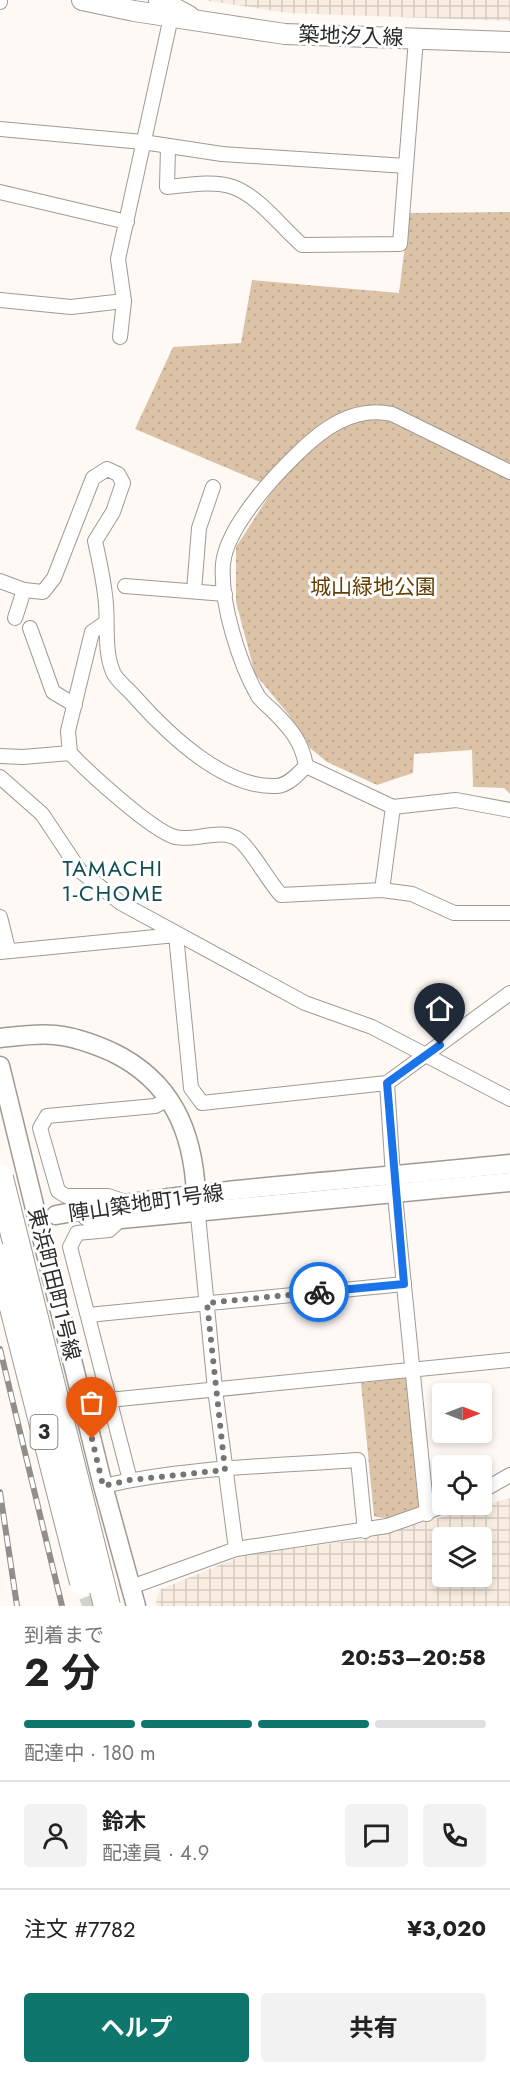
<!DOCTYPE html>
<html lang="ja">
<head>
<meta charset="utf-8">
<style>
  :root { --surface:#fff; --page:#f2f2f2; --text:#222; --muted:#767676; --line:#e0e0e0; --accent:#0f766e }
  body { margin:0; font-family:Jost,"Noto Sans JP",sans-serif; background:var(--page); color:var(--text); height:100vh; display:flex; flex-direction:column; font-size:22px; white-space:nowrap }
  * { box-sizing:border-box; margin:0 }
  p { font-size:20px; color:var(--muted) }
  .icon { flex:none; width:33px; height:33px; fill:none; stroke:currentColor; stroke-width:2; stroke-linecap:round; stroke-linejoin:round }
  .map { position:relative; height:1606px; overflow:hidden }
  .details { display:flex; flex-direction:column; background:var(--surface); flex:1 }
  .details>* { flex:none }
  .needle { width:39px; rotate:90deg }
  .buttons { position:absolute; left:432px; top:1383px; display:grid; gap:12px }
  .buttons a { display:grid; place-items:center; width:60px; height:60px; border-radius:6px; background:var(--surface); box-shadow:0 3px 9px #0003; font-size:30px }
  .pin { position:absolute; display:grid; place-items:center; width:51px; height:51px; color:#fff; margin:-62px -26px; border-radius:50% 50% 50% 0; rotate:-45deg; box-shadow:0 0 6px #0007 }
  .pin .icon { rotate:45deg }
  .courier { position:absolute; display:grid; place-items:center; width:60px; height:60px; margin:-30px; border:4px solid #1a73e8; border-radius:50%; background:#fff; color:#222; box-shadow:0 2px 8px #0007 }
  .headline em { font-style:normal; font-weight:700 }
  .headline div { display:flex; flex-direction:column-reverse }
  .headline { display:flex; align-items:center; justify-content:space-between; height:102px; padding:0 24px }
  h1 { font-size:39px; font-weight:700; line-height:45px }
  .bar { display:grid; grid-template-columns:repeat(4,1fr); gap:9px 6px; align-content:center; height:72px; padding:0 24px }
  .bar i { height:8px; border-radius:4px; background:var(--line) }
  .bar .selected { background:var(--accent) }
  .bar p { grid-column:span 4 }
  .line { display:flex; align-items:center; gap:15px; padding:0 24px; border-top:2px solid var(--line) }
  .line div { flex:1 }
  .round { display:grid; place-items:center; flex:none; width:63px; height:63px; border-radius:6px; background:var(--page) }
  .primary-button { display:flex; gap:12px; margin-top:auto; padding:12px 24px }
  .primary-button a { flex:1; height:69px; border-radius:6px; background:var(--accent); color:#fff; font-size:24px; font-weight:700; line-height:69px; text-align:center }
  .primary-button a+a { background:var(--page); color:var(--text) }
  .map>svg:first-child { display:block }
  .industrial { fill:url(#industrial-grid); fill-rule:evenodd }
  .park { fill:url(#park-dots) }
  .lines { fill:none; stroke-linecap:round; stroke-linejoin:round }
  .minor-tunnel { stroke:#d4d0cc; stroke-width:14; stroke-dasharray:14 7; stroke-linecap:butt }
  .minor-casing { stroke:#9f9a94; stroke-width:16 }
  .tertiary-casing { stroke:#9f9a94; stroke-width:21 }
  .secondary-casing { stroke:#9f9a94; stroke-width:22 }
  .minor { stroke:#fff; stroke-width:14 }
  .tertiary { stroke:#fff; stroke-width:18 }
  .secondary { stroke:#fff; stroke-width:20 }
  .rail-casing { stroke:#918e8b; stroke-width:6 }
  .rail { stroke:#fff; stroke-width:4; stroke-dasharray:11; stroke-linecap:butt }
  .motorway-bridge-casing { stroke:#9f9a94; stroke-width:28; stroke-linecap:butt }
  .motorway-bridge { stroke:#fff; stroke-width:26 }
  .done { stroke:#777471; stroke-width:6; stroke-dasharray:0 10.8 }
  .route { stroke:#1a73e8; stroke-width:8 }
  .labels { text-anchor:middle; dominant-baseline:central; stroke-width:6; stroke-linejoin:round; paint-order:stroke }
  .shield { fill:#fff; stroke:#6d6b6a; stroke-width:1.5 }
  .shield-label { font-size:20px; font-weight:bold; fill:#2e2c2a }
  .street-label { font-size:21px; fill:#2e2c2a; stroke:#fff }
  .park-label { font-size:21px; fill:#643d00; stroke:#fff }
  .neighbourhood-label { font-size:22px; letter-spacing:1.5px; fill:#124f55; stroke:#fff }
</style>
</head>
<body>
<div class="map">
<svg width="510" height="1606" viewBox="0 0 510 1606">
  <defs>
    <pattern id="industrial-grid" width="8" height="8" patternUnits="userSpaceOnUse" patternTransform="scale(1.5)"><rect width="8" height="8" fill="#f9ede1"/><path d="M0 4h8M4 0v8" fill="none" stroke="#d6cbc1"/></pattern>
    <pattern id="park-dots" width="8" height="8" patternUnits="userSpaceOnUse" patternTransform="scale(1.5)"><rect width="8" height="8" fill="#dcc3a7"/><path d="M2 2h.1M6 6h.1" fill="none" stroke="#bda890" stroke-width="1.8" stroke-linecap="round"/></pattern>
  </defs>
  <rect width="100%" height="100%" fill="#fef9f4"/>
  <g class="industrial">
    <path d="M 203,0 L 510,0 L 510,21 L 288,13 Z"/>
    <path d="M 510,1498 L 510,1606 L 157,1606 L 156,1599 L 161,1589 L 244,1555 L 363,1539 ZM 442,1538 L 482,1538 L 482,1576 L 442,1576 Z"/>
  </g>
  <g class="park">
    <path d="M 510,212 L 510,794 L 504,788 L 473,787 L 472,750 L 414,754 L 413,773 L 377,785 L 327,762 L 310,748 L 289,715 L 255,674 L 236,602 L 236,547 L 274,488 L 135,429 L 173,347 L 241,343 L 252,280 L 399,293 L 409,213 Z"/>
    <path d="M 411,1377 L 422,1507 C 410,1516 388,1521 374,1516 L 361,1383 Z"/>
  </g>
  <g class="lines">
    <path class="minor-tunnel" d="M 82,1606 L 131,1587"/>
    <defs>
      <g id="minor">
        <path d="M 0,2 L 0,0"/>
        <path d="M 0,129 L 143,142 L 222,154 L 406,166 L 416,39"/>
        <path d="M 168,147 L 167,187 C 187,185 214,180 233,187 C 260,197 281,227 302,245 L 400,244 L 406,166"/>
        <path d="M 0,192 L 127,222"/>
        <path d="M 0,300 L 71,307 L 124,301"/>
        <path d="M 120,337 L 124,301 L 118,259 L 171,17"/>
        <path d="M 0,581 L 24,590 L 43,592 L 54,578 L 93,478 L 107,469 L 118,474 L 123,483 L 113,512 L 95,541 C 99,559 103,577 105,595 C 109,619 103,648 113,672 C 116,680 128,689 134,696 C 166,732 224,789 277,786 C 289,785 299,773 306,766"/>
        <path d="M 125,586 L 225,594"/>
        <path d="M 194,591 L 199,528 L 213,487"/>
        <path d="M 15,618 L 24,590"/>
        <path d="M 30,628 L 53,692 L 75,705"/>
        <path d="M 70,753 L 68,731 L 92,632 L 105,623"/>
        <path d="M 0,756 L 23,757 L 70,753 C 88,772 151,830 175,837 C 194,842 222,827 239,840 C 252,850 268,881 281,895 L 382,890 L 412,894 L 454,913 L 510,913"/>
        <path d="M 306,766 C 302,742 291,729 274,712 C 269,707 262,702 258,696 C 239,663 220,602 223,564 C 226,529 271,479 296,455 C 321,430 353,405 392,414 L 510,472"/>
        <path d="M 306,766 L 393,807 L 456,800 L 510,810"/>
        <path d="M 0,777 L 42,814 L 80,871 L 121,903 L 305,1003 L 372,1027 L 510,1099"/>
        <path d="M 382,890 L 393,807"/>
        <path d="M 0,917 L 8,949"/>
        <path d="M 0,952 L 176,935 L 191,1088 L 202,1103 L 387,1083 L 510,993"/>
        <path d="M 387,1083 L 393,1176 L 427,1514"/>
        <path d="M 126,1202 L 108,1196 L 66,1196 L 58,1191 L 40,1128 L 47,1116 L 155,1106 L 169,1099"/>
        <path d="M 197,1205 L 215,1389 L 236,1549"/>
        <path d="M 121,1219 L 109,1230 L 77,1233 L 70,1247 L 130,1480"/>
        <path d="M 88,1315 L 404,1284"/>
        <path d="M 109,1400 L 510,1360"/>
        <path d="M 103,1486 C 186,1467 273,1466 358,1460 L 365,1531"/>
        <path d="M 482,1491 L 510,1475"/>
        <path d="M 131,1587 L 236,1549 L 387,1526 L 449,1504"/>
      </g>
      <g id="tertiary">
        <path d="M 0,1038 C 18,1036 37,1033 55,1035 C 76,1037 94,1044 112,1052 C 172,1081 193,1131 196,1194"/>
        <path d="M 0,1066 L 103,1486 L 136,1606"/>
        <path d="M 56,1215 C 206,1188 359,1180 510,1164"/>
        <path d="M 88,1217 L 121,1219 L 510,1182"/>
      </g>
      <g id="secondary">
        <path d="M 82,0 L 134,11 L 285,34 L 510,42"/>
        <path d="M 159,0 L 189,16"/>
      </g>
    </defs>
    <use href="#minor" class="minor-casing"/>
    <use href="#tertiary" class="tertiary-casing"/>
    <use href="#secondary" class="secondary-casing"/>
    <use href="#minor" class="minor"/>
    <use href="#tertiary" class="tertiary"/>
    <use href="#secondary" class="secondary"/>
    <defs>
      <g id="rail">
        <path d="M 0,1349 L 62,1606"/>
        <path d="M 0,1492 L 17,1606"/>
      </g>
    </defs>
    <use href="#rail" class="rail-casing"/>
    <use href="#rail" class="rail"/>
    <defs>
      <g id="motorway-bridge">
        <path d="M 0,1178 L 107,1606"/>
        <path d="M 0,1257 L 83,1582"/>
      </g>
    </defs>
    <use href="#motorway-bridge" class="motorway-bridge-casing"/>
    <use href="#motorway-bridge" class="motorway-bridge"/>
  </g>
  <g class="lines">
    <path class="done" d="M 92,1439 L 103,1486 L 130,1480 L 225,1470 L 207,1303 L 319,1292"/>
    <path class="route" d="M 319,1292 L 404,1284 L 387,1083 L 440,1045"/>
  </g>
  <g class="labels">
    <rect class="shield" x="30.5" y="1415" width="27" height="34" rx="4.5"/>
    <g class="shield-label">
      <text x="44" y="1432">3</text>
    </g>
    <g class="street-label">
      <text transform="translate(351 36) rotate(2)">築地汐入線</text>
      <text transform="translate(146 1203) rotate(-8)">陣山築地町1号線</text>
      <text transform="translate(54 1284) rotate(76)">東浜町田町1号線</text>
    </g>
    <g class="park-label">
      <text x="373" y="587">城山緑地公園</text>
    </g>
    <g class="neighbourhood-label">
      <text x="113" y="868">TAMACHI<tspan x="113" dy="25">1-CHOME</tspan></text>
    </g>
  </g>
</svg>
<div class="buttons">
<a><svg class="needle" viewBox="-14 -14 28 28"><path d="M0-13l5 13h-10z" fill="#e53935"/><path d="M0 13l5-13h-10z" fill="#767676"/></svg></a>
<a><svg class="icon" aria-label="locate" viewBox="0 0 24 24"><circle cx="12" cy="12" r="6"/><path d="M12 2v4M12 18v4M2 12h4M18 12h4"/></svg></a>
<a><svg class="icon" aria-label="layers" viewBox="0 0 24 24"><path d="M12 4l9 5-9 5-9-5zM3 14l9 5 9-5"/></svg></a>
</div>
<div class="pin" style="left:92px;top:1439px;background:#ea580c"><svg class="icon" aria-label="bag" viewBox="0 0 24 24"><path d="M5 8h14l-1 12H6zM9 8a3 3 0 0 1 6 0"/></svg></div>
<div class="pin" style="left:440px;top:1045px;background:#1f2937"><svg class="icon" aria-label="home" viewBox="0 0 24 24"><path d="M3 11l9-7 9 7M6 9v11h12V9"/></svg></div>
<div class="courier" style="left:319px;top:1292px"><svg class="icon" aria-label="bike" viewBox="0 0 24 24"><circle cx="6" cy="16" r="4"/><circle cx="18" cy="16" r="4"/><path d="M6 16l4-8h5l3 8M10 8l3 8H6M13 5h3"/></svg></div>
</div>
<section class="details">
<div class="headline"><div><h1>2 分</h1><p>到着まで</p></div><em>20:53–20:58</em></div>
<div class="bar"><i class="selected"></i><i class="selected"></i><i class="selected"></i><i></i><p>配達中 · 180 m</p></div>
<div class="line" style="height:108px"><a class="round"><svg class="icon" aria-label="person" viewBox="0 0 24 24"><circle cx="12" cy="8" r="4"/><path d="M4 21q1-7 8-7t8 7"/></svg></a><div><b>鈴木</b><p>配達員 · 4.9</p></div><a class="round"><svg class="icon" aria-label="chat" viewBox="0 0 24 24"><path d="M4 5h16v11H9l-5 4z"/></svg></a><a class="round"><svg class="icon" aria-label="phone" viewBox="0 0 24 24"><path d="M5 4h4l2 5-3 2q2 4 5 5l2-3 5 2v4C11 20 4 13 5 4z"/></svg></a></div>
<div class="line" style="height:78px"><div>注文 #7782</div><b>¥3,020</b></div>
<div class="primary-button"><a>ヘルプ</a><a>共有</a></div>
</section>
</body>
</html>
